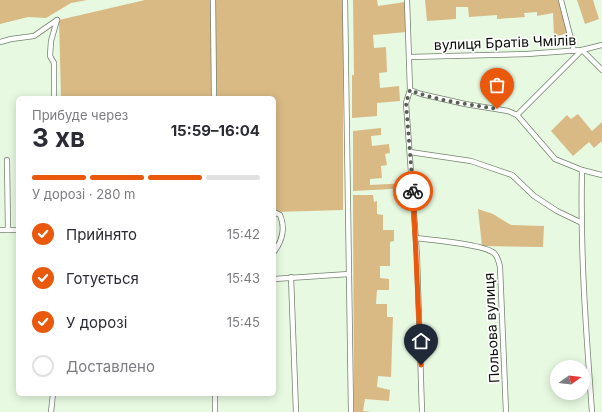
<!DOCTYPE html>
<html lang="uk">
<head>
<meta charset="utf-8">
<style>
  :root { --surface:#fff; --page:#f2f2f3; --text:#2b2b33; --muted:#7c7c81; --line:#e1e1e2; --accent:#ea580c }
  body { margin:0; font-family:Inter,sans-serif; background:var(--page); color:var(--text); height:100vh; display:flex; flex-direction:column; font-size:15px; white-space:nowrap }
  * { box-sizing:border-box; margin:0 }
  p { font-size:13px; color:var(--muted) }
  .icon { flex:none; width:22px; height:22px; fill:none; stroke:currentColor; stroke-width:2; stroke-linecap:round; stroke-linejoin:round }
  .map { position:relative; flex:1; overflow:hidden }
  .details { position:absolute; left:16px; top:96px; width:260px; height:300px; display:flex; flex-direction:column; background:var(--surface); border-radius:6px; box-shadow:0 2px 10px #0003 }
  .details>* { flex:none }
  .needle { width:26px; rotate:75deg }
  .tools { position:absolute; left:550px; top:360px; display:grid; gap:8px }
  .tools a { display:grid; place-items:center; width:40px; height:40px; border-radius:50%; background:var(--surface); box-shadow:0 2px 10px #0003; font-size:20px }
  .pin { position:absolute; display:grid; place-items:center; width:34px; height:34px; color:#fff; margin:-41px -17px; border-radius:50% 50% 50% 0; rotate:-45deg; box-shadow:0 0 4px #0007 }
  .pin .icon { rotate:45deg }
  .courier { position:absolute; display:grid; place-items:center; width:40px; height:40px; margin:-20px; border:3px solid #ea580c; border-radius:50%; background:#fff; color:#222; box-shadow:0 1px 5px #0007 }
  .overview em { font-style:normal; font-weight:700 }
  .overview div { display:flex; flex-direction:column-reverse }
  .overview { display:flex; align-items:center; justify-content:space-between; height:68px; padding:0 16px }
  h1 { font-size:26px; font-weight:700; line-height:30px }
  .bar { display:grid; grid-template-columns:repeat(4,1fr); gap:6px 4px; align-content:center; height:48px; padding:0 16px }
  .bar i { height:5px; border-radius:3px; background:var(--line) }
  .bar .selected { background:var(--accent) }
  .bar p { grid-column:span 4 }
  ol { padding:0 16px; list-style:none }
  li { display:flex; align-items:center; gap:12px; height:44px }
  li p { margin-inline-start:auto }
  li .icon { padding:4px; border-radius:50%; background:var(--accent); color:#fff; stroke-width:4 }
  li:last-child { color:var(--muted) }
  li i { width:22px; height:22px; border:2px solid var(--line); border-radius:50% }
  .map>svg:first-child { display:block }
  .green { fill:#d9ba85 }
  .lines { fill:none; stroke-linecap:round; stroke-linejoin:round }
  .minor-casing { stroke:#73836e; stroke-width:6 }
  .minor { stroke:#fff; stroke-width:4.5 }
  .done { stroke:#576053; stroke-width:4; stroke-dasharray:0 7.2 }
  .route { stroke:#ea580c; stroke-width:5 }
  .labels { text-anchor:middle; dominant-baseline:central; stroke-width:3.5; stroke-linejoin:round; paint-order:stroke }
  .street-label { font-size:14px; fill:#090e07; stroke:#fff }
</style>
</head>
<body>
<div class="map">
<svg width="602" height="412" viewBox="0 0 602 412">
  <rect width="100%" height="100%" fill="#e7f9e1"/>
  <g class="green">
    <path d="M 0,0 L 87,0 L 71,3 L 46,18 L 28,17 L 0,24 Z"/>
    <path d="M 145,0 L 343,0 L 343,210 L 274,212 L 274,98 L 61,98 L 59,20 Z"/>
    <path d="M 353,0 L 377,0 L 378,6 L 405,2 L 407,32 L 373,35 L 374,48 L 386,47 L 387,72 L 379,73 L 380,88 L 399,86 L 400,101 L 377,103 L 377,116 L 352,118 L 352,75 L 354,75 Z"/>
    <path d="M 425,0 L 563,0 L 572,32 L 554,37 L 553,13 L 537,16 L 537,12 L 524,13 L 525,17 L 497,19 L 497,15 L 469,17 L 468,7 L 456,7 L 456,19 L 427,21 Z"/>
    <path d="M 577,0 L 593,0 L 599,19 L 585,24 Z"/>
    <path d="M 578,114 L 592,131 L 602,122 L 602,141 L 594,148 L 589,142 L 573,156 L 551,131 L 567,115 L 571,119 Z"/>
    <path d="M 381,128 L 381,135 L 371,136 L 372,146 L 389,144 L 390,153 L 385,154 L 387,165 L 381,166 L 382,178 L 370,179 L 370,185 L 409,183 L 410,188 L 353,191 L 353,131 Z"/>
    <path d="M 353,195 L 373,195 L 374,202 L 377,201 L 377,214 L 383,215 L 383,230 L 394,230 L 394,241 L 390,242 L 390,266 L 380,266 L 380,278 L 389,279 L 389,290 L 377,290 L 376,304 L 387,304 L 387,317 L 393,317 L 391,377 L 378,376 L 377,387 L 390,390 L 389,401 L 365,399 L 363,411 L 371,412 L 354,412 Z"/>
    <path d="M 478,209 L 493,214 L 511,225 L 544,226 L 543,247 L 482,246 Z"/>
  </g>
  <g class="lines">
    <defs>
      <g id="minor">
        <path d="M 213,0 L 214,98"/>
        <path d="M 345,0 L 351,412"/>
        <path d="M 407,0 L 410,90 L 406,103 L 417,256 L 422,412"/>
        <path d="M 561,0 L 574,51"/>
        <path d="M 0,42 L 11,39 L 34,36 L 57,20"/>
        <path d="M 409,57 L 527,54 L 582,50 L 602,45"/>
        <path d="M 410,90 L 421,94 L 465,104 L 508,111 L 517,115 L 555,159 L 582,170 L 602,175"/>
        <path d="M 54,98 L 54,63 L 50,56 L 51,41 L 57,20"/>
        <path d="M 517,115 L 582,50 L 602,70"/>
        <path d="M 410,152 L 471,161 L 512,175 L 534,196 L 557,211 L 580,222"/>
        <path d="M 7,160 L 8,230"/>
        <path d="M 582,170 C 580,251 586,331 592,412"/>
        <path d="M 274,212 L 280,215 C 286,229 282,241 274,252"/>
        <path d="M 0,230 L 18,230"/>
        <path d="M 416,238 C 432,240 484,244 494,253 C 498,257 499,262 500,267 L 506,412"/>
        <path d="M 291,277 L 296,412"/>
        <path d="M 274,279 L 349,274"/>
        <path d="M 215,394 L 215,412"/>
        <path d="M 51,412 L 53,394"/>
      </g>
    </defs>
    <use href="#minor" class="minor-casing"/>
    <use href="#minor" class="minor"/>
  </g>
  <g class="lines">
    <path class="done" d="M 413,191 L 406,103 L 410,90 C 437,101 468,104 497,109"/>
    <path class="route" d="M 413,191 L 421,365"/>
  </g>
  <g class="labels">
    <g class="street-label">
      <text transform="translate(505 42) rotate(-2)">вулиця Братів Чмілів</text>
      <text transform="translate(491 328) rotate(-93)">Польова вулиця</text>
    </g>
  </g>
</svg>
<div class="tools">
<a><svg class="needle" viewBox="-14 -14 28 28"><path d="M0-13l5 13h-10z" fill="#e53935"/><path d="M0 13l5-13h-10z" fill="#7c7c81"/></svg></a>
</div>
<div class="pin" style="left:497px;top:109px;background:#ea580c"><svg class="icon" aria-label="bag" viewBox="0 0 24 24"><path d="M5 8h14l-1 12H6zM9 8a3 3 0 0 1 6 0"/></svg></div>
<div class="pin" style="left:421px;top:365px;background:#1f2937"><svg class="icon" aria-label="home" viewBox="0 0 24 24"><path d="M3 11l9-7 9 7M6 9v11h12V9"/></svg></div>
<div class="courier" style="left:413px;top:191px"><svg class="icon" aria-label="bike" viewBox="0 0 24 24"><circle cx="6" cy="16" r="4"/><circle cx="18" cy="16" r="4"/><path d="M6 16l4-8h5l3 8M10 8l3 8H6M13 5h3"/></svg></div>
<section class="details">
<div class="overview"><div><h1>3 хв</h1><p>Прибуде через</p></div><em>15:59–16:04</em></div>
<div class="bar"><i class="selected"></i><i class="selected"></i><i class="selected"></i><i></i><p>У дорозі · 280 m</p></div>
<ol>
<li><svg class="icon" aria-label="check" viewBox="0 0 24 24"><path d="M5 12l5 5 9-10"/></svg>Прийнято<p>15:42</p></li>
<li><svg class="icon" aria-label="check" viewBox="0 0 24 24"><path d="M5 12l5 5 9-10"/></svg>Готується<p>15:43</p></li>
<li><svg class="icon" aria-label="check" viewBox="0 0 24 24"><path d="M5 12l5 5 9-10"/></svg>У дорозі<p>15:45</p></li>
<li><i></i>Доставлено</li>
</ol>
</section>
</div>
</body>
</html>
